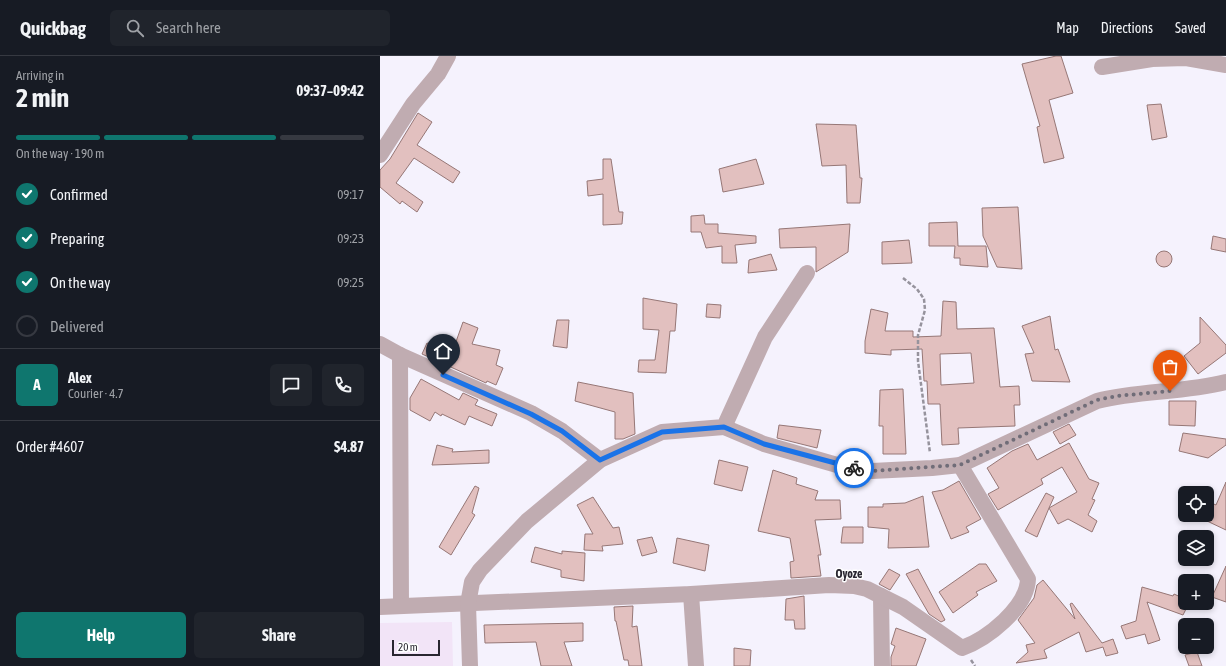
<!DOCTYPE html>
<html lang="en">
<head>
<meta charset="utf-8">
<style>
  :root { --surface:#171b24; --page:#20242c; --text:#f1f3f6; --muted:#9ea1a6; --line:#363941; --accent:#0f766e }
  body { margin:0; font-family:"Asap Condensed",sans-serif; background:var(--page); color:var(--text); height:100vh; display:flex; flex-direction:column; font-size:15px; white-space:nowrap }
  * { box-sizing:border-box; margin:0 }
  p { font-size:13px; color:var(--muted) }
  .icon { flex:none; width:22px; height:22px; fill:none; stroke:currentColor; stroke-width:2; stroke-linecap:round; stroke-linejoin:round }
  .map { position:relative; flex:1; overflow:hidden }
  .details { display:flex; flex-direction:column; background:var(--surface); width:380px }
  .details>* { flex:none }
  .buttons { position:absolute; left:798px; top:430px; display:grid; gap:8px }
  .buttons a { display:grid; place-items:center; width:36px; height:36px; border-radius:6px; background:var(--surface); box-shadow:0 2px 6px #0003; font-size:20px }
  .scale { position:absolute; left:12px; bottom:10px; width:48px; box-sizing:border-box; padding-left:4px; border:2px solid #292630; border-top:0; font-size:11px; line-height:14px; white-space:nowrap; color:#292630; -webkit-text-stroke:3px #fff; paint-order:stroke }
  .pin { position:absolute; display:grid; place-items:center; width:34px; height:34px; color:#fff; margin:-41px -17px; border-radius:50% 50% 50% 0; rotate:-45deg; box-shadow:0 0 4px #0007 }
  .pin .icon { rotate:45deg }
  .courier { position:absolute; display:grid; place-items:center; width:40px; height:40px; margin:-20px; border:3px solid #1a73e8; border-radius:50%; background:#fff; color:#222; box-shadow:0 1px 5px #0007 }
  .summary em { font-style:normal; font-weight:700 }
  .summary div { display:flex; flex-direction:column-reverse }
  .summary { display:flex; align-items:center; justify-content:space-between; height:68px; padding:0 16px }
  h1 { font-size:26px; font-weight:700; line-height:30px }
  .bar { display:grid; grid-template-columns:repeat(4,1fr); gap:6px 4px; align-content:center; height:48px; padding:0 16px }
  .bar i { height:5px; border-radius:3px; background:var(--line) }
  .bar .current { background:var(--accent) }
  .bar p { grid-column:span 4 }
  .line { display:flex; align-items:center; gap:10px; padding:0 16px; border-top:1px solid var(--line) }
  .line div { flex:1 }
  .round { display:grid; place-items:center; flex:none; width:42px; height:42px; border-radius:6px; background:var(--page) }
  ol { padding:0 16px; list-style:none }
  li { display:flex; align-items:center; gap:12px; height:44px }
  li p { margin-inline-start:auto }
  li .icon { padding:4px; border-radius:50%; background:var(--accent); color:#fff; stroke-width:4 }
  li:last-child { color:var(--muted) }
  li i { width:22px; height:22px; border:2px solid var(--line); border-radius:50% }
  .action { display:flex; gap:8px; margin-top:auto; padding:8px 16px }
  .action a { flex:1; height:46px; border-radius:6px; background:var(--accent); color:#fff; font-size:16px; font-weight:700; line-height:46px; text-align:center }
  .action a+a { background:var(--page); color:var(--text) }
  header { display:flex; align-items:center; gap:24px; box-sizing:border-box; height:56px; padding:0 20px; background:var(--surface); border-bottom:1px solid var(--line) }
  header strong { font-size:19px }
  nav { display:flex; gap:22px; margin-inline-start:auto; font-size:14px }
  .search { width:280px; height:36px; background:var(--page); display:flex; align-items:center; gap:10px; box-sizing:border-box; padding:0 14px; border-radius:6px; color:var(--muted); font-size:15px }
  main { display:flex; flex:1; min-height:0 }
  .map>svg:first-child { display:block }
  .education { fill:#f2e4f7 }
  .building { fill:#e2c0bf; stroke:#967776; fill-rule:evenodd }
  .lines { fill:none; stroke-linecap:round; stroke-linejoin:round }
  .path { stroke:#96939d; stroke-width:2.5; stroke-dasharray:4 2; stroke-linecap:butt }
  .minor { stroke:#c0acb1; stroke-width:16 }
  .done { stroke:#706d78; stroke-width:4; stroke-dasharray:0 7.2 }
  .route { stroke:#1a73e8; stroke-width:5 }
  .labels { text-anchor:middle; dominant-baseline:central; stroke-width:3; stroke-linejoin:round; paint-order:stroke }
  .quarter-label { font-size:12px; font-weight:bold; fill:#292630; stroke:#fff }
</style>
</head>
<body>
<header>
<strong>Quickbag</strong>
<div class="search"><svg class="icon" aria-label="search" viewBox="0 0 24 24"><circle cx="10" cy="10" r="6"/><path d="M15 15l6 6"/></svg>Search here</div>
<nav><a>Map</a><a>Directions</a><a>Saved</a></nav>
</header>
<main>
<section class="details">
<div class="summary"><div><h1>2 min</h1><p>Arriving in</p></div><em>09:37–09:42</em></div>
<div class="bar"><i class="current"></i><i class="current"></i><i class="current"></i><i></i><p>On the way · 190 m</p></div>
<ol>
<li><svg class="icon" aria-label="check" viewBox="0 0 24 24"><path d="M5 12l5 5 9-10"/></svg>Confirmed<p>09:17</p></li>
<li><svg class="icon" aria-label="check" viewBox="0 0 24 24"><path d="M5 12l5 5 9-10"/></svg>Preparing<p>09:23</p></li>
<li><svg class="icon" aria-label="check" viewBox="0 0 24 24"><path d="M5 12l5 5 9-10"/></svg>On the way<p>09:25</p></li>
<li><i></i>Delivered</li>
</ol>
<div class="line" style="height:72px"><b class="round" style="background:var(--accent);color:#fff">A</b><div><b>Alex</b><p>Courier · 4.7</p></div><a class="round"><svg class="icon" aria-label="chat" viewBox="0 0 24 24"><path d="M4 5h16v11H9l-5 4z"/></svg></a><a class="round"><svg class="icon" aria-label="phone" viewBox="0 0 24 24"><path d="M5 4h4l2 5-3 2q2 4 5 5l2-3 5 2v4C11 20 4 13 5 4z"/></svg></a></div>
<div class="line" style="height:52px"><div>Order #4607</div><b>$4.87</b></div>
<div class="action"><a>Help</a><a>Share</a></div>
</section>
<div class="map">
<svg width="846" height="610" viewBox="0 0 846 610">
  <rect width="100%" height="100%" fill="#f5f2fd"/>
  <path class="education" d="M 72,566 L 73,610 L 0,610 L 0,567 Z"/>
  <g class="building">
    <path d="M 676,0 L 681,0 L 693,37 L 669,44 L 684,102 L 664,107 L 657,71 L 660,70 L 642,8 Z"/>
    <path d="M 781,48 L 787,81 L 772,84 L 767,49 Z"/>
    <path d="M 38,57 L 52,66 L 37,89 L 80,116 L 73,127 L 34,102 L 16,127 L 43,146 L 37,156 L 22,145 L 20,148 L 0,131 L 0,114 L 10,103 Z"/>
    <path d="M 436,68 L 476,69 L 480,122 L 482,122 L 480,147 L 467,147 L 466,109 L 442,110 Z"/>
    <path d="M 223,103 L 231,103 L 239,156 L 243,156 L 242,168 L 223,169 L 223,138 L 208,140 L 207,125 L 223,123 Z"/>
    <path d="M 376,103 L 384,128 L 343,136 L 339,113 Z"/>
    <path d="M 638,151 L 642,213 L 617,211 L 603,180 L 602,152 Z"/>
    <path d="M 324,159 L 325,168 L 338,168 L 338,177 L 376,180 L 376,187 L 355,189 L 357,207 L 342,207 L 342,190 L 326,192 L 321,176 L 311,176 L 311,160 Z"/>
    <path d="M 577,166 L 578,190 L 606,190 L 608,211 L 580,209 L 580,202 L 574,202 L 575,190 L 549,190 L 549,167 Z"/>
    <path d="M 470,168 L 468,196 L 436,216 L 436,191 L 400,192 L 399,173 Z"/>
    <path d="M 833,180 L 846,183 L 846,196 L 831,193 Z"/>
    <path d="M 529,184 L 532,207 L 502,208 L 502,186 Z"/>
    <circle cx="784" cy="203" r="8"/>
    <path d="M 391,198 L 397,214 L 368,217 L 369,204 Z"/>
    <path d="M 263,242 L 297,248 L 295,275 L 290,275 L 286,317 L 258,316 L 259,304 L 275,304 L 279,274 L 263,273 Z"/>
    <path d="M 563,245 L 576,246 L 577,273 L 614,272 L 620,331 L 639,330 L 640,349 L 634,349 L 635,370 L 578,372 L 579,388 L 562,389 L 560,348 L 548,348 L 547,325 L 544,325 L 542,293 L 511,294 L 511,299 L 485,297 L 485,285 L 491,253 L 508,257 L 505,275 L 533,275 L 533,281 L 561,280 ZM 591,297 L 594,327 L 561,329 L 560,298 Z"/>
    <path d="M 327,248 L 341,249 L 340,262 L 326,261 Z"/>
    <path d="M 670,260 L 675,294 L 678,293 L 690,326 L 652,325 L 645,298 L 654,297 L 642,270 Z"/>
    <path d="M 820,261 L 846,289 L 846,297 L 818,318 L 804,300 L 820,287 Z"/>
    <path d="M 177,264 L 189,264 L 187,292 L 173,290 Z"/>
    <path d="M 83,266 L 98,272 L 92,288 L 120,294 L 116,309 L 123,312 L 116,329 L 107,325 L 106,327 L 42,298 L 47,287 L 72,297 Z"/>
    <path d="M 41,323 L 79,344 L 83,337 L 98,344 L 95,349 L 117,358 L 112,370 L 89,360 L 85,369 L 62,358 L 61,360 L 55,356 L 50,365 L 30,354 L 30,342 Z"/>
    <path d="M 198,326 L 253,337 L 255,378 L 243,383 L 235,383 L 235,356 L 195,345 Z"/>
    <path d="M 523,333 L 526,398 L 503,398 L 503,370 L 499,370 L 500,334 Z"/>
    <path d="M 789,345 L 816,345 L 815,370 L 789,369 Z"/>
    <path d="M 689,368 L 696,379 L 680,388 L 673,376 Z"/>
    <path d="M 399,369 L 441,374 L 437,392 L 397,382 Z"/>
    <path d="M 803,377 L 846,383 L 846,389 L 828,402 L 799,395 Z"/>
    <path d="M 689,387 L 709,423 L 719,427 L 712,443 L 715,444 L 708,459 L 717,465 L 712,476 L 688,463 L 678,468 L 669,452 L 657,481 L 645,475 L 666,437 L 674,441 L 669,452 L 697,436 L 682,411 L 661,423 L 663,428 L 618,454 L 608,438 L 619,432 L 607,412 L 632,395 L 648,388 L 657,404 Z"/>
    <path d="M 57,389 L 73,393 L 72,396 L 109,394 L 109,407 L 52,409 Z"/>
    <path d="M 339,404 L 368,411 L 362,435 L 334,428 Z"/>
    <path d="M 393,414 L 417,422 L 416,428 L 438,435 L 435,444 L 460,444 L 461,463 L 435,464 L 441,499 L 438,499 L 441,520 L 411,522 L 410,506 L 414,505 L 410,482 L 378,475 Z"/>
    <path d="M 579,425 L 601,463 L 586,471 L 589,476 L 571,483 L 552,436 L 563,434 Z"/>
    <path d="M 846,426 L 846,474 L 827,465 L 827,445 L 836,449 Z"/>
    <path d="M 95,430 L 99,432 L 92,457 L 95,459 L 71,499 L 59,491 Z"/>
    <path d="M 543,440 L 549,491 L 508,492 L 509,473 L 488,471 L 488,451 L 503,451 L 503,448 L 525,447 Z"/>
    <path d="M 213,441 L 233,472 L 239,471 L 243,488 L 222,490 L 223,495 L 204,494 L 205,478 L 213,478 L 197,449 Z"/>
    <path d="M 463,471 L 483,471 L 483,487 L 461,487 Z"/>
    <path d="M 272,481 L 277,496 L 262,500 L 257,484 Z"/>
    <path d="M 297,482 L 329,489 L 325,515 L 293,507 Z"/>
    <path d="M 155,491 L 182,498 L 182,495 L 205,497 L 204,525 L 181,521 L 181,514 L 151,506 Z"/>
    <path d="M 599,508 L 606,508 L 617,525 L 596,536 L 598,539 L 573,557 L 559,536 Z"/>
    <path d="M 846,510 L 846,546 L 832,541 Z"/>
    <path d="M 509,513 L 520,519 L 510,534 L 499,528 Z"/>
    <path d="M 538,513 L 565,564 L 561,566 L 549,558 L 526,518 Z"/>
    <path d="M 663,524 L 695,563 L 690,548 L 692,547 L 722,587 L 733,583 L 738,597 L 726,600 L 723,591 L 706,596 L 699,576 L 664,594 L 667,602 L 636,607 L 648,596 L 646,589 L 655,587 L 638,564 L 654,542 L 657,529 Z"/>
    <path d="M 762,531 L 793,540 L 794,538 L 805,543 L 805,547 L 809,547 L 803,559 L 767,546 L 780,584 L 768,588 L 765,578 L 746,583 L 741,570 L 756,565 Z"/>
    <path d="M 424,540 L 425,573 L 415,573 L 414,564 L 405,564 L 406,543 Z"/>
    <path d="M 253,550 L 252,571 L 257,570 L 262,610 L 249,610 L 248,604 L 244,604 L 236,565 L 235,565 L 234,551 Z"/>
    <path d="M 203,567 L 203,585 L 184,586 L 192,610 L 161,610 L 156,586 L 105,587 L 104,569 Z"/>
    <path d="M 516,572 L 546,583 L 536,610 L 511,610 L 511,601 L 515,590 L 511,588 Z"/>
    <path d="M 354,592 L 371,594 L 370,610 L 354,610 Z"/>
    <path d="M 817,596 L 822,610 L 809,610 L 805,599 Z"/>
  </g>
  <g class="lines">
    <g class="path">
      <path d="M 523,222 L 537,233 L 544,243 L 545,254 L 538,279 L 538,305 L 550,397"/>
      <path d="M 591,604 L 595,610"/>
    </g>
    <g class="minor">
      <path d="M 722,11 L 772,3 L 806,2 L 846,9"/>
      <path d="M 0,99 L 33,48 L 58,18 L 68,0"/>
      <path d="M 0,288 L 20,299 L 151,357 L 182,375 L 220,404"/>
      <path d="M 20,299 L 21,550"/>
      <path d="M 344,371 L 384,388 L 464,411 L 492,415 L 552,412 L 580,409 L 717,345 C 759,334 804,337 846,326"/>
      <path d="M 311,538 L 316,610"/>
      <path d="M 501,540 L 502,610"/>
      <path d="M 0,551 L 311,538 L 449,529 L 474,530 L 487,533 L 523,551 L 582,592 C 607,583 647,552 648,523 L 580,409"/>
      <path d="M 90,610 L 88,548 L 92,526 L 100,514 L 147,465 L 220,404 L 282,376 L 344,371 L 385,281 L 427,217"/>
    </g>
  </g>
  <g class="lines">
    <path class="done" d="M 474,412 L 492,415 L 580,409 L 717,344 L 737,340 L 790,335"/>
    <path class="route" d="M 63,319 L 151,358 L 182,375 L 220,404 L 282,376 L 344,371 L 384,388 L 474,412"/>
  </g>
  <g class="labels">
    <g class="quarter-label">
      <text x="469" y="518">Oyoze</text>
    </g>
  </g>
</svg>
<div class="buttons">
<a><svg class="icon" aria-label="locate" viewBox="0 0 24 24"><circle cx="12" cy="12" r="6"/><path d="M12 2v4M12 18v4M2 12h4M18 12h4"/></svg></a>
<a><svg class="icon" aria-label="layers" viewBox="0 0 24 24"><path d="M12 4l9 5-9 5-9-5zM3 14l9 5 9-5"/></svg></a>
<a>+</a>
<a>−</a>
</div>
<div class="scale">20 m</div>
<div class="pin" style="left:790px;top:335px;background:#ea580c"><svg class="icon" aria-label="bag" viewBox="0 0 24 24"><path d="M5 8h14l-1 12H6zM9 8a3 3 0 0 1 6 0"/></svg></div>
<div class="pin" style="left:63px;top:319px;background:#1f2937"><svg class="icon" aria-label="home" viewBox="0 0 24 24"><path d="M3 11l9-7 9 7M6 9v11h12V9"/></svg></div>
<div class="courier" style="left:474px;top:412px"><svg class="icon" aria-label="bike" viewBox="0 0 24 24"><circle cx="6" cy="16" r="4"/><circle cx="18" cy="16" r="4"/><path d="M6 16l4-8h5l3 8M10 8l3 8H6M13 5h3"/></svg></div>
</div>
</main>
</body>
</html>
